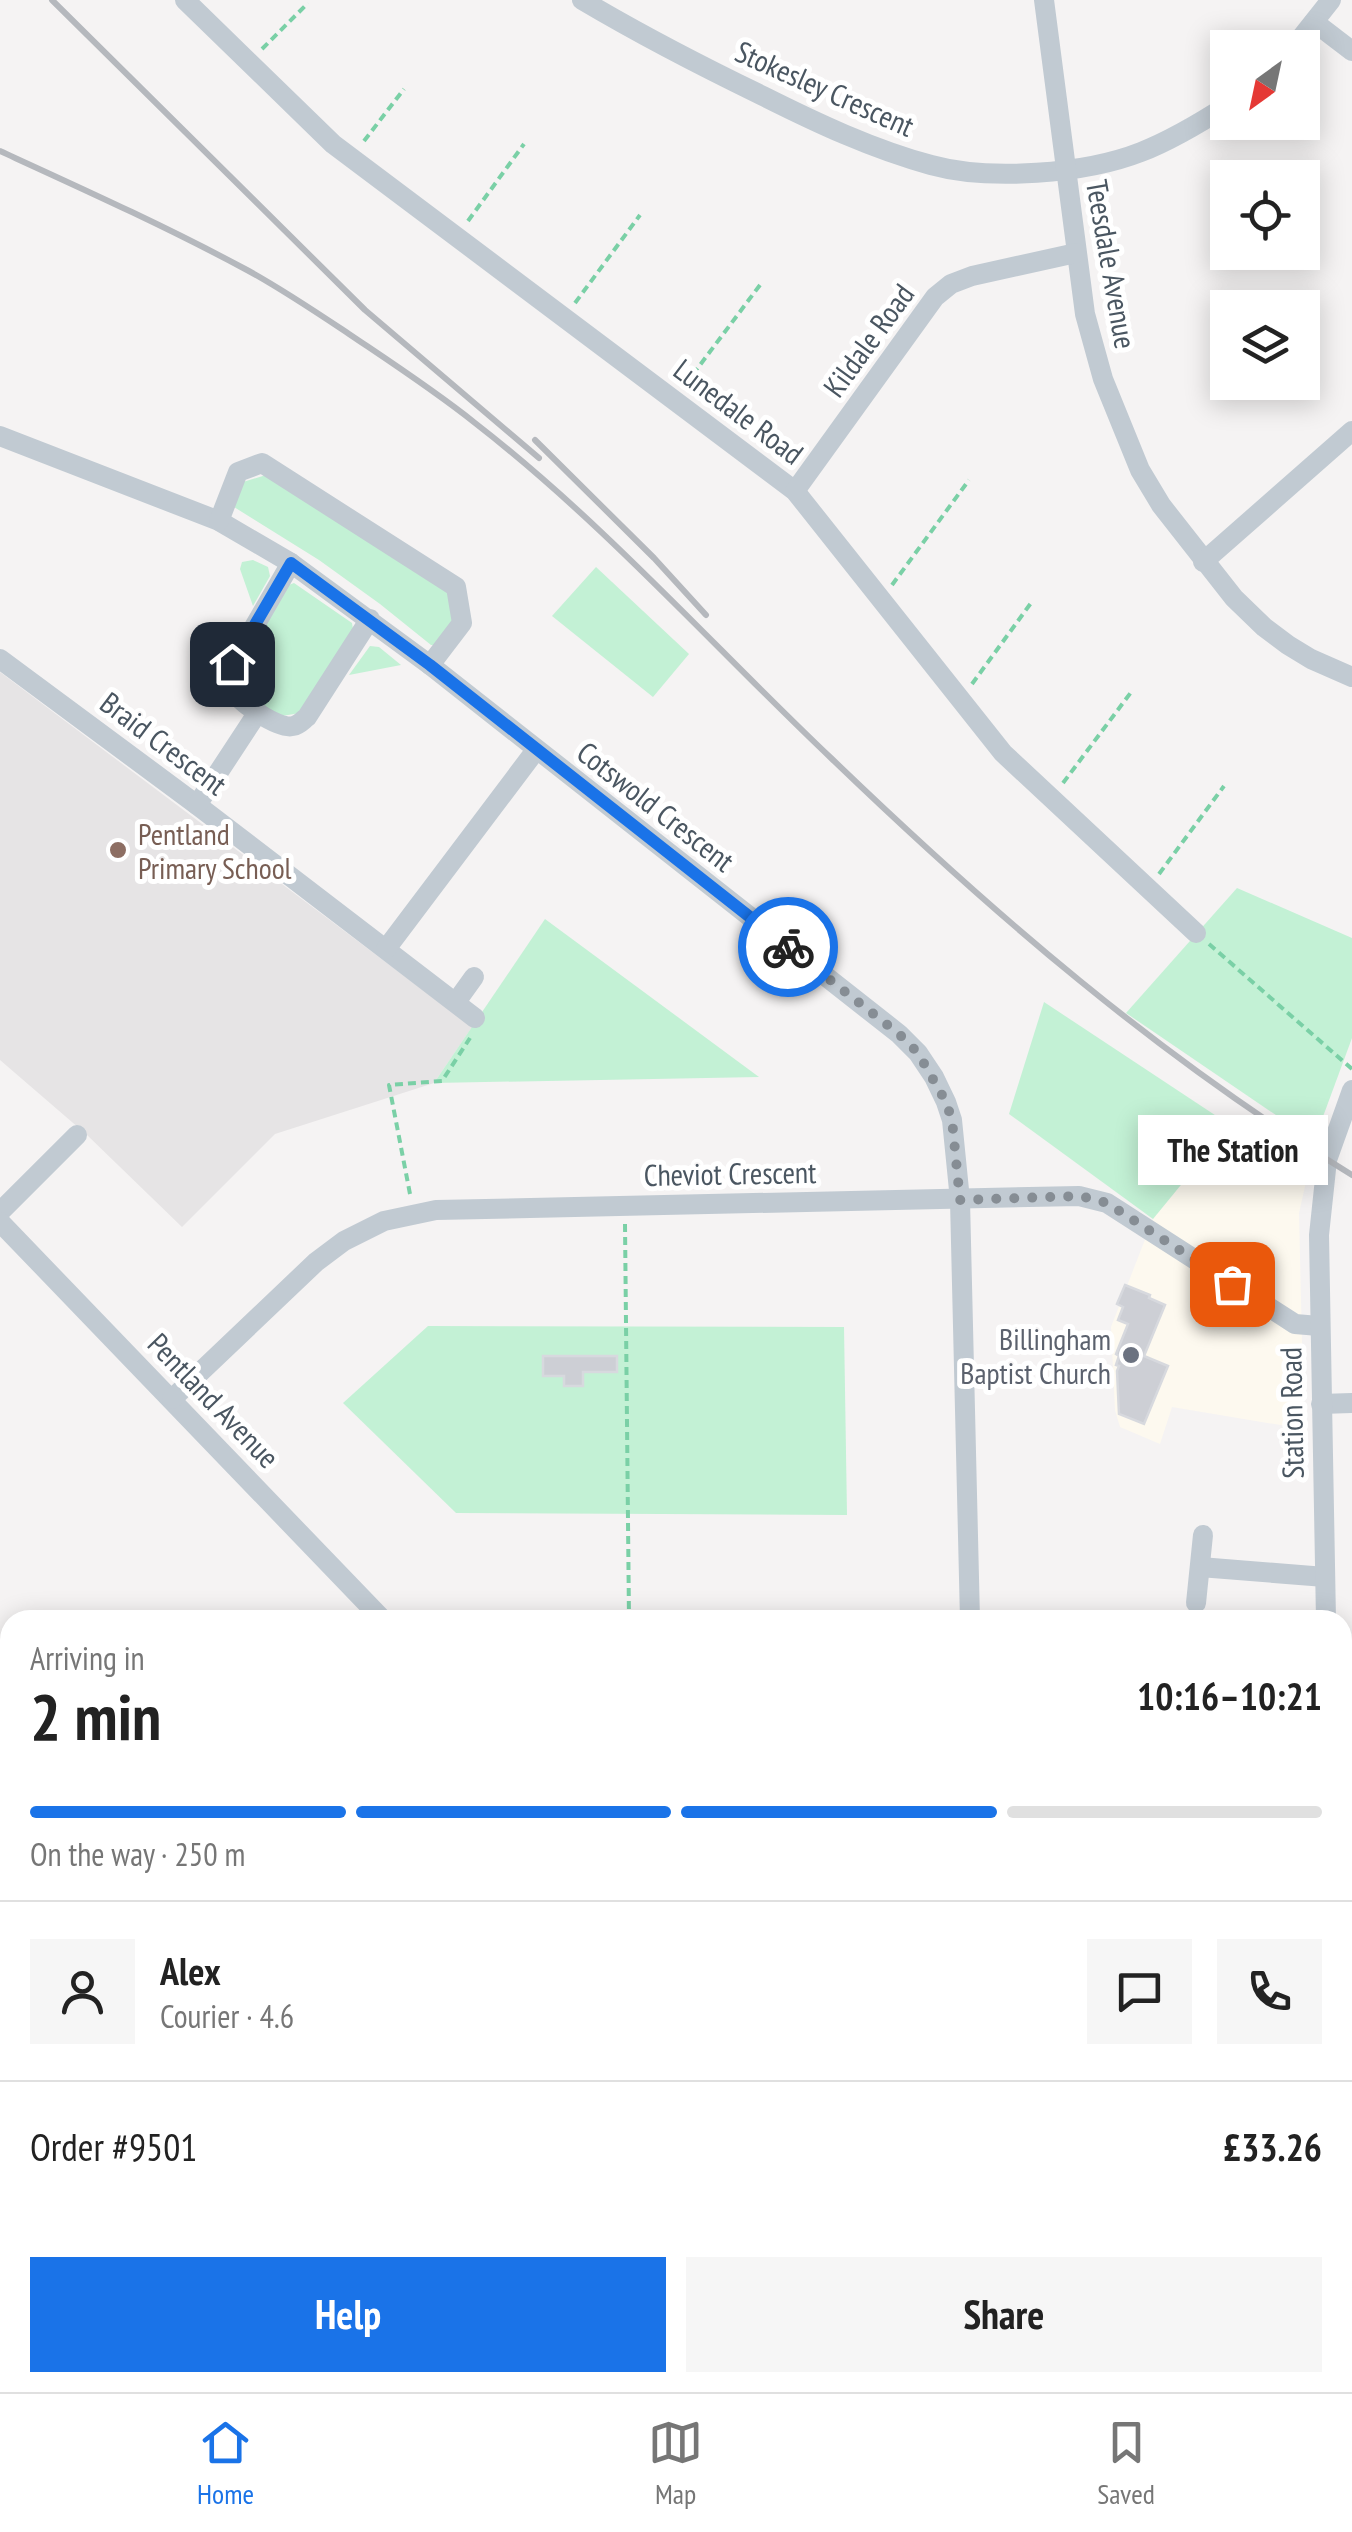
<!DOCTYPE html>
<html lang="en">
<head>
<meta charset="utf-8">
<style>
  :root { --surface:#fff; --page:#f6f6f6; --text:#222; --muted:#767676; --line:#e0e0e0; --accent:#1a73e8 }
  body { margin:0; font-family:"PT Sans Narrow",sans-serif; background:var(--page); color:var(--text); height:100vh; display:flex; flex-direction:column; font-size:38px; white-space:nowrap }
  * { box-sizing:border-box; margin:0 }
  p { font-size:32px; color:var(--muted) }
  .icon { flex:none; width:55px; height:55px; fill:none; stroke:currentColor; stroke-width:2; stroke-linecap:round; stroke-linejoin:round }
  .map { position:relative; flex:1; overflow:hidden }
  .sheet { position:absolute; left:0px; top:1610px; width:1352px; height:782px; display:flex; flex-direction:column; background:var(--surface); border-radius:30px 30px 0 0; box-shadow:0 5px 25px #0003 }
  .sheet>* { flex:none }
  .needle { width:65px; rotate:213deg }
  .buttons { position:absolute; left:1210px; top:30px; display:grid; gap:20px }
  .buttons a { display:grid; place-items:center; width:110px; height:110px; border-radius:0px; background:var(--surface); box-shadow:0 5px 25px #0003; font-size:50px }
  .pin { position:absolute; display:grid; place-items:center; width:85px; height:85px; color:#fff; margin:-42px; border-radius:20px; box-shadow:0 5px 15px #0006 }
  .courier { position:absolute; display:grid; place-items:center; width:100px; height:100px; margin:-50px; border:8px solid #1a73e8; border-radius:50%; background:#fff; color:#222; box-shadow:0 2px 12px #0007 }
  .bubble { position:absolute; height:70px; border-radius:0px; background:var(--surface); box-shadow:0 5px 25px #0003; font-size:32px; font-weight:600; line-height:70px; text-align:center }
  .headline em { font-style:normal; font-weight:600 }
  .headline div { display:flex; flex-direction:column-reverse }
  .headline { display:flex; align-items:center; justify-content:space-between; height:170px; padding:0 30px }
  h1 { font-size:65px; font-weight:600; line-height:75px }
  .bar { display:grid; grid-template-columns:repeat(4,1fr); gap:15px 10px; align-content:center; height:120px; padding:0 30px }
  .bar i { height:12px; border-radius:8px; background:var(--line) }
  .bar .current { background:var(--accent) }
  .bar p { grid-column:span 4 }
  .line { display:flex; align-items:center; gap:25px; padding:0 30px; border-top:2px solid var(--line) }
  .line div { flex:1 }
  .round { display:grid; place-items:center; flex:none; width:105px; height:105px; border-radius:0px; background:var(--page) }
  .primary-button { display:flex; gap:20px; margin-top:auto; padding:20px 30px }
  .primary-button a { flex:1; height:115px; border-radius:0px; background:var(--accent); color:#fff; font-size:40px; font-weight:600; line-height:115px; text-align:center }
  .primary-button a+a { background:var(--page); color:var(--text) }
  .menu { display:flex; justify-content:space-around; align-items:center; height:140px; border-top:2px solid var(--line); background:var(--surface); font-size:28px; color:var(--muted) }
  .menu a { display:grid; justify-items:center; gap:5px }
  .menu .current { color:var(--accent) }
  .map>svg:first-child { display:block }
  .commercial { fill:#fdf9ef }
  .education { fill:#e6e4e5 }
  .green { fill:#c3f1d5 }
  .building { fill:#cdcfd5; stroke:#d7d9de; stroke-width:2.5 }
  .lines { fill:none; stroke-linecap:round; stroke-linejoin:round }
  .path { stroke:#7ad0a6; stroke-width:4; stroke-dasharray:8 5; stroke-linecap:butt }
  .service { stroke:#c1cad2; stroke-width:10 }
  .minor { stroke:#c1cad2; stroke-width:20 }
  .tertiary { stroke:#c1cad2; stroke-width:22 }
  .rail { stroke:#b5b8bd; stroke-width:6 }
  .done { stroke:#868d94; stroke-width:10; stroke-dasharray:0 18 }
  .route { stroke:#1a73e8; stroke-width:12 }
  .education-dot { fill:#8d6e63; stroke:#fff; stroke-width:4 }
  .worship-dot { fill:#6b7280; stroke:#fff; stroke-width:4 }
  .labels { text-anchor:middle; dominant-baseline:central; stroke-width:10; stroke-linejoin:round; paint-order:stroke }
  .street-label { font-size:30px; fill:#4a5661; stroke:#fff }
  .education-label { font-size:30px; fill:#785e54; stroke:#fff; text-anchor:start }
  .worship-label { font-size:30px; fill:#5b616d; stroke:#fff; text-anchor:end }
</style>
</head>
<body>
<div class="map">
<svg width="1352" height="2392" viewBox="0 0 1352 2392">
  <rect width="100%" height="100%" fill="#f5f3f3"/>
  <g class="commercial">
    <path d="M 1230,1125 L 1308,1173 L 1299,1213 L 1304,1429 L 1172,1407 L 1160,1444 L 1120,1427 L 1115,1410 L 1111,1327 L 1153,1219 Z"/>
    <path d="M 0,1979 L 10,1989 L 10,2382 L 118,2383 L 116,2392 L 0,2392 Z"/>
    <path d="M 980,2383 L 1107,2383 L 1099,2392 L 1000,2392 Z"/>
  </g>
  <path class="education" d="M 0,672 L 472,1027 L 434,1083 L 275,1134 L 182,1227 L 87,1135 L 0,1060 Z"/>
  <g class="green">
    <path d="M 266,475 L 454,593 L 454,624 L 438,645 L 431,645 L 380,604 L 319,560 L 234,507 L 243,482 Z"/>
    <path d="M 253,560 L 268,567 L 270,576 L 253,606 L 240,569 L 242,562 Z"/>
    <path d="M 596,567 L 689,654 L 653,697 L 552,616 Z"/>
    <path d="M 294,583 L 352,623 L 353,629 L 300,713 L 282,716 C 272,710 247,698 241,689 C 229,668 274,606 286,586 Z"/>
    <path d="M 370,646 L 379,647 L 401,665 L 349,675 Z"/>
    <path d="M 1237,888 L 1352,938 L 1352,1038 L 1314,1141 L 1126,1013 Z"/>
    <path d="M 545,919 L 759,1077 L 434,1083 Z"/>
    <path d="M 1044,1002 L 1230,1125 L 1153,1219 L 1009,1114 Z"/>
    <path d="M 428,1326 L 844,1327 L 847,1515 L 456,1513 L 343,1403 Z"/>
  </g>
  <g class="building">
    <path d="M 1125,1285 L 1150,1295 L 1149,1298 L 1165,1305 L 1144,1356 L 1168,1366 L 1144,1424 L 1119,1414 L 1117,1371 L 1119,1366 L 1116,1365 L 1119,1356 L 1116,1354 L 1128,1324 L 1118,1320 L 1123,1307 L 1117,1304 Z"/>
    <path d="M 543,1356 L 617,1356 L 617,1372 L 583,1372 L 583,1386 L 564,1386 L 564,1376 L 543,1376 Z"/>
  </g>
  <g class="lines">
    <g class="path">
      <path d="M 262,49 L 308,3"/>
      <path d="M 364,141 L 404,89"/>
      <path d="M 468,221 L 524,144"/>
      <path d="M 575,303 L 640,215"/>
      <path d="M 685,385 L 763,281"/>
      <path d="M 892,585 L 969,480"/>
      <path d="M 972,684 L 1031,603"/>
      <path d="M 1063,783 L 1132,691"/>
      <path d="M 1159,874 L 1224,786"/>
      <path d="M 1209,944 L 1352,1069"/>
      <path d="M 410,1194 L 389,1085 L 442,1081 L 470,1038"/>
      <path d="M 625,1224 L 629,1620"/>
      <path d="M 1342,2085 L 1352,2094"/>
      <path d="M 99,2382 L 100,2392"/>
      <path d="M 270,2382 L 271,2392"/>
    </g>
    <path class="service" d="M 1028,2382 L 1049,2392"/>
    <g class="minor">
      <path d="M 185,0 L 333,144 L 795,491 L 1003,753 L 1196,933"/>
      <path d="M 582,0 C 641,35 701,66 763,96 C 817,123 872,149 931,165 C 989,181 1085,174 1141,152 C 1172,140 1200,123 1228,105"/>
      <path d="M 1044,0 L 1085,314 L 1103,379 L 1140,470 L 1161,505 L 1234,598 L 1264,627 L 1288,645 L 1311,659 L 1352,677"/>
      <path d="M 1314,22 L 1352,51"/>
      <path d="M 1293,48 L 1331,0"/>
      <path d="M 0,436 L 219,521 L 291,563 L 430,665 L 899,1034 L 918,1053 L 934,1077 L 946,1102 L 952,1120 L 960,1200 L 970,1620"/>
      <path d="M 795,491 L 935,297 L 951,284 L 972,276 L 1076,253"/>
      <path d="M 219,521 L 238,472 L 262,463 L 456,587 L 462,623 L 430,665"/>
      <path d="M 1203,562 L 1352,431"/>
      <path d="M 291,563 L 232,665 C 230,673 228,680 232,689 C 238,702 279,730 293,726 C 299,725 303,720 307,717 L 370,619"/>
      <path d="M 0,659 L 197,805 L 475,1018"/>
      <path d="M 197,805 L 258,712"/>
      <path d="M 386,949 L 536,750"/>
      <path d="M 456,1002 L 474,977"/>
      <path d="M 0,1212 L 77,1135"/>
      <path d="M 0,1222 L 383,1620"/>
      <path d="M 172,1399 L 316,1262 L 344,1241 L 384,1221 L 436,1210 L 1079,1196 L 1107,1203 L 1295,1324 L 1319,1326"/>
      <path d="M 1321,1404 L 1352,1403"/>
      <path d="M 1200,1567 L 1325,1577"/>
      <path d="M 1196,1603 L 1203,1535"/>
      <path d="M 1326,1620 L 1319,1235 L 1327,1160 L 1352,1090"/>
      <path d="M 0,1668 L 10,1678"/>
      <path d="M 1342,1765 L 1352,1765"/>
      <path d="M 0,1968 L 10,1978"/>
      <path d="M 1342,2124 L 1352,2133"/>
      <path d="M 1342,2264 L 1352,2270"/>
      <path d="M 0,2271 L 10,2269"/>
      <path d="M 740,2382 L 751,2392"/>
      <path d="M 538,2392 L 543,2382"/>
    </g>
    <g class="tertiary">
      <path d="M 1342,2153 L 1352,2145"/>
      <path d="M 1342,2212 L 1352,2202"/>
      <path d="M 227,2382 L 236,2392"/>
      <path d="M 150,2392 L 158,2382"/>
      <path d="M 1138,2392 L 1146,2382"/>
      <path d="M 1177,2392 L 1186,2382"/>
    </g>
    <g class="rail">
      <path d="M 52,0 L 365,310 L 539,458"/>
      <path d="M 0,151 C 83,189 167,227 247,270 C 282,289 316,312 349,334 C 392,363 435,391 475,423 C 604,523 713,646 831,758 C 992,913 1160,1058 1352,1175"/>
      <path d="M 535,440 L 654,558 L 706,615"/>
    </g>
  </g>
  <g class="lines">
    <path class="done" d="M 788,947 L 899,1034 L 918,1053 L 946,1102 L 952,1120 L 960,1200 L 1080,1196 L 1107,1203 L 1232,1284"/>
    <path class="route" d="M 232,664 L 291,563 L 430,665 L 788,947"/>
  </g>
  <circle class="education-dot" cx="118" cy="850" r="10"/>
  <circle class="worship-dot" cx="1131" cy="1355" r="10"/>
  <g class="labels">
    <g class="street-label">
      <text transform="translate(825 88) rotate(24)">Stokesley Crescent</text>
      <text transform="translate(1112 264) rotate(80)">Teesdale Avenue</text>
      <text transform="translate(868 340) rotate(-54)">Kildale Road</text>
      <text transform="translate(739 411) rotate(37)">Lunedale Road</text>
      <text transform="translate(164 743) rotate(37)">Braid Crescent</text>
      <text transform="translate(656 806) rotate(38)">Cotswold Crescent</text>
      <text transform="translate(730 1173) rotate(-1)">Cheviot Crescent</text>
      <text transform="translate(214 1400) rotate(46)">Pentland Avenue</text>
      <text transform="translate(1291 1413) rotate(-91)">Station Road</text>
    </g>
    <g class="education-label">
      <text x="138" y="833">Pentland<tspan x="138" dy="34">Primary School</tspan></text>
    </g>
    <g class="worship-label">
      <text x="1111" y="1338">Billingham<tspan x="1111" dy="34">Baptist Church</tspan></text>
    </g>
  </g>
</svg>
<div class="buttons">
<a><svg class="needle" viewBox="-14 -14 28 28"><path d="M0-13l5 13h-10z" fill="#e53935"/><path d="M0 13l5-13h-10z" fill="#767676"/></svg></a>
<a><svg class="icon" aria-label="locate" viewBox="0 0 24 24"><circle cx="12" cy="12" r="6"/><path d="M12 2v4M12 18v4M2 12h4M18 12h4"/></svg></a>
<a><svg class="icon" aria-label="layers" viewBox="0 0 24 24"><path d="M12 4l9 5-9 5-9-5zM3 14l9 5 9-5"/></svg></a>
</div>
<div class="pin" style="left:1232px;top:1284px;background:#ea580c"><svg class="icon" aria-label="bag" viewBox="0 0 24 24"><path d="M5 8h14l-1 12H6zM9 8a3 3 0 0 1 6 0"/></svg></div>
<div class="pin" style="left:232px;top:664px;background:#1f2937"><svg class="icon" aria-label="home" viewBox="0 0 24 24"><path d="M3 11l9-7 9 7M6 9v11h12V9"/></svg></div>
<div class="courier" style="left:788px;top:947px"><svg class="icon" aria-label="bike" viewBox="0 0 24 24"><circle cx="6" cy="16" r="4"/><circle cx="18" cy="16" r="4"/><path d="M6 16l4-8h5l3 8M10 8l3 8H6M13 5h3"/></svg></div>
<div class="bubble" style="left:1138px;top:1115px;width:190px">The Station</div>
<section class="sheet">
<div class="headline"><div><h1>2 min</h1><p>Arriving in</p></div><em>10:16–10:21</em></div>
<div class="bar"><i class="current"></i><i class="current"></i><i class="current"></i><i></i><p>On the way · 250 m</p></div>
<div class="line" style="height:180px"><a class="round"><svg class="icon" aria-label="person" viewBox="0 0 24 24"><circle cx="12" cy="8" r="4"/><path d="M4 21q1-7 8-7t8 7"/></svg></a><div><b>Alex</b><p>Courier · 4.6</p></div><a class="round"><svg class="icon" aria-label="chat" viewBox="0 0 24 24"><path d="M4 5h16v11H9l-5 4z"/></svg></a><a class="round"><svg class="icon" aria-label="phone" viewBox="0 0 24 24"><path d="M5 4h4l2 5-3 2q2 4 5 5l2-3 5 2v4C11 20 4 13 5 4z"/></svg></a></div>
<div class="line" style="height:130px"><div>Order #9501</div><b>£33.26</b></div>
<div class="primary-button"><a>Help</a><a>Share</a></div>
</section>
</div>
<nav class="menu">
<a class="current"><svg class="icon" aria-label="home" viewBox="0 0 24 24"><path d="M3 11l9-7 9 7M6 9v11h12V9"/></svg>Home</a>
<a><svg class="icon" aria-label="map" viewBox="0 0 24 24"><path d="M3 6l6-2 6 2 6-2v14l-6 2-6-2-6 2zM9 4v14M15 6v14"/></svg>Map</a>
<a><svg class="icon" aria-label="saved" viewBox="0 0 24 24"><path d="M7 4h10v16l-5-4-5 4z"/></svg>Saved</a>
</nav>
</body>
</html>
